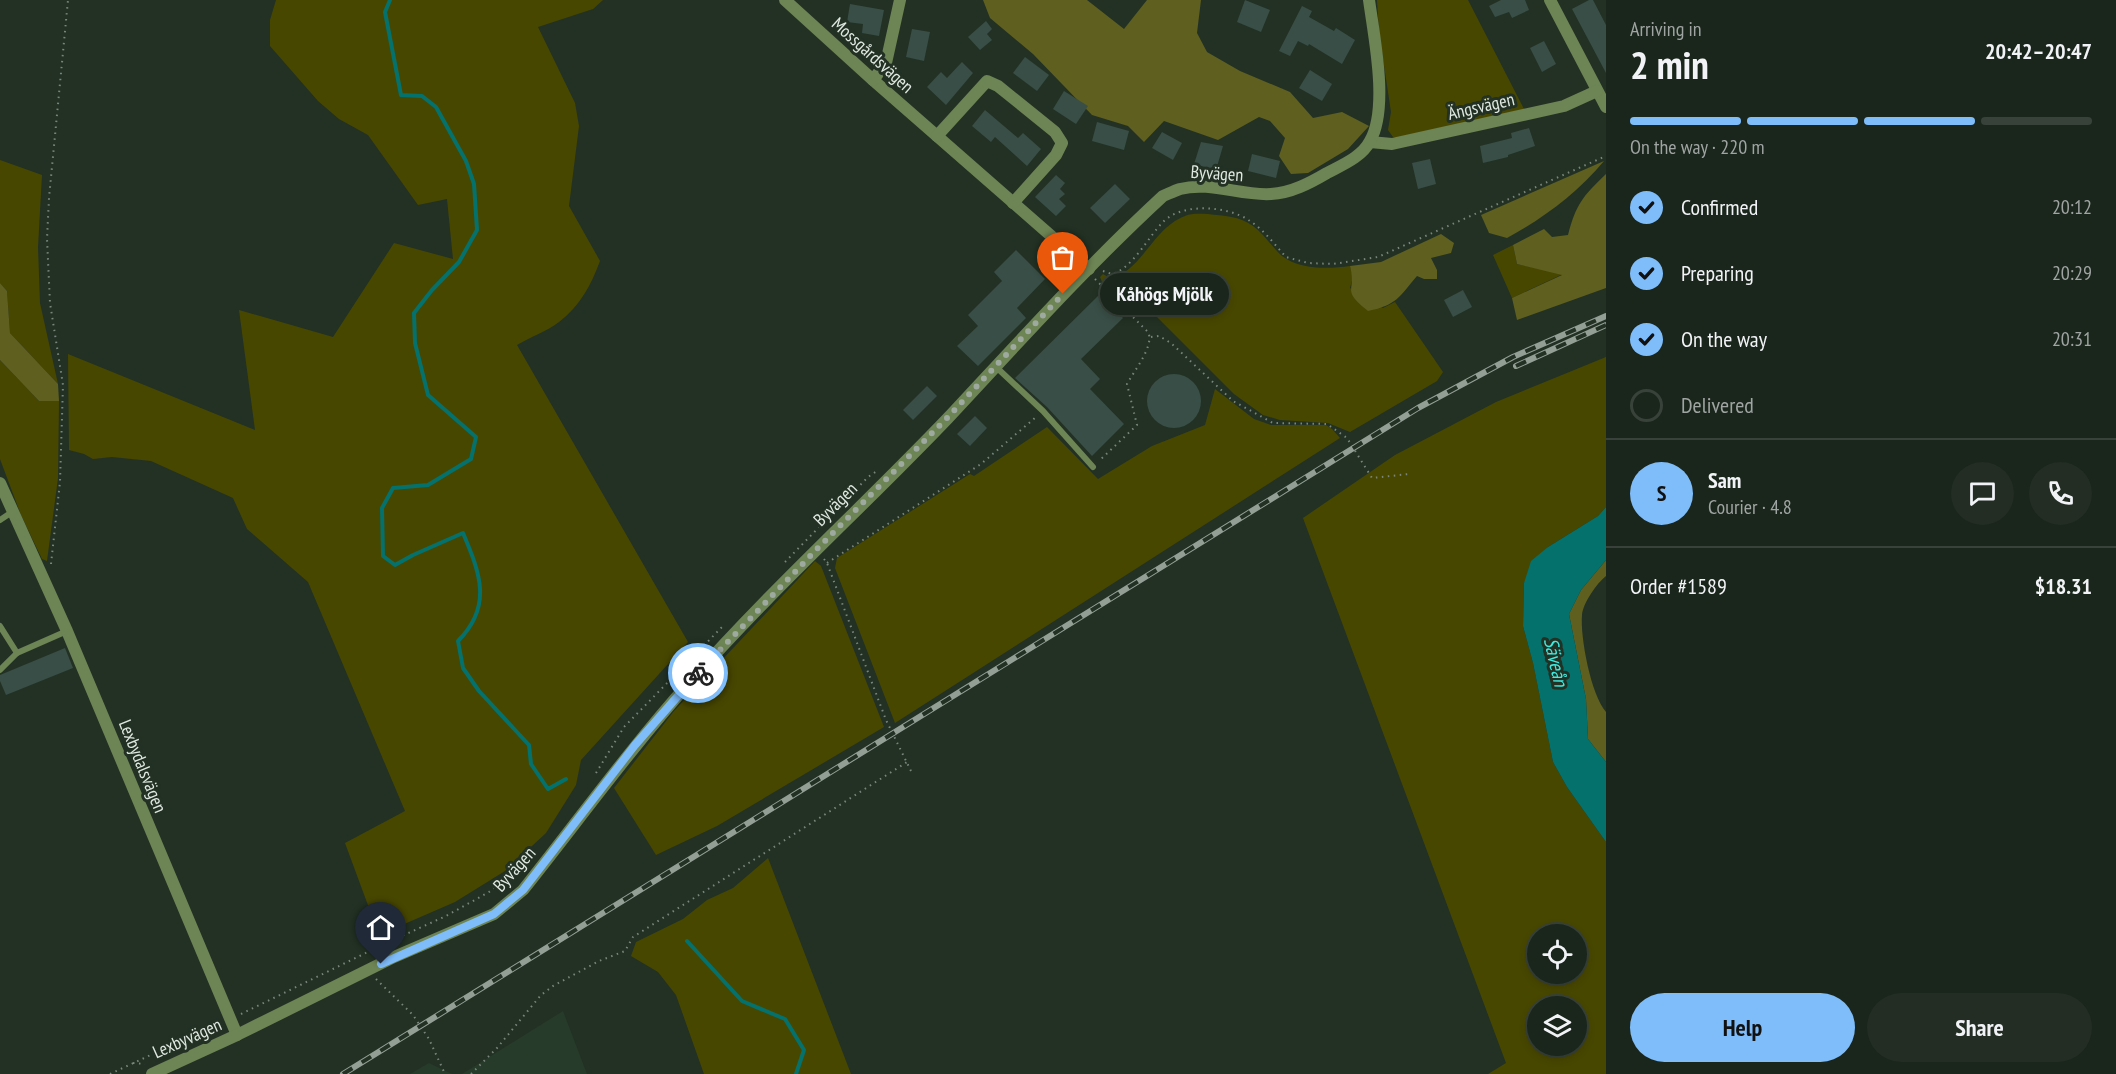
<!DOCTYPE html>
<html lang="en">
<head>
<meta charset="utf-8">
<style>
  :root { --surface:#1a251b; --page:#232d24; --text:#f1f3f6; --muted:#9fa5a3; --line:#38423a; --accent:#7fbdfa }
  body { margin:0; font-family:"PT Sans Narrow",sans-serif; background:var(--page); color:var(--text); height:100vh; display:flex; flex-direction:column; font-size:22px; white-space:nowrap }
  * { box-sizing:border-box; margin:0 }
  p { font-size:20px; color:var(--muted) }
  .icon { flex:none; width:33px; height:33px; fill:none; stroke:currentColor; stroke-width:2; stroke-linecap:round; stroke-linejoin:round }
  .map { position:relative; flex:1; overflow:hidden }
  .side { display:flex; flex-direction:column; background:var(--surface); width:510px }
  .side>* { flex:none }
  .fabs { position:absolute; left:1527px; top:924px; display:grid; gap:12px }
  .fabs a { display:grid; place-items:center; width:60px; height:60px; border-radius:50%; background:var(--surface); box-shadow:0 3px 9px #0003,0 0 0 2px var(--line); font-size:30px }
  .pin { position:absolute; display:grid; place-items:center; width:51px; height:51px; color:#fff; margin:-62px -26px; border-radius:50% 50% 50% 0; rotate:-45deg; box-shadow:0 0 6px #0007 }
  .pin .icon { rotate:45deg }
  .courier { position:absolute; display:grid; place-items:center; width:60px; height:60px; margin:-30px; border:4px solid #7fbdfa; border-radius:50%; background:#fff; color:#222; box-shadow:0 2px 8px #0007 }
  .bubble { position:absolute; height:42px; border-radius:21px; background:var(--surface); box-shadow:0 3px 9px #0003,0 0 0 2px var(--line); font-size:20px; font-weight:700; line-height:42px; text-align:center }
  .head em { font-style:normal; font-weight:700 }
  .head div { display:flex; flex-direction:column-reverse }
  .head { display:flex; align-items:center; justify-content:space-between; height:102px; padding:0 24px }
  h1 { font-size:39px; font-weight:700; line-height:45px }
  .bar { display:grid; grid-template-columns:repeat(4,1fr); gap:9px 6px; align-content:center; height:72px; padding:0 24px }
  .bar i { height:8px; border-radius:4px; background:var(--line) }
  .bar .current { background:var(--accent) }
  .bar p { grid-column:span 4 }
  .line { display:flex; align-items:center; gap:15px; padding:0 24px; border-top:2px solid var(--line) }
  .line div { flex:1 }
  .round { display:grid; place-items:center; flex:none; width:63px; height:63px; border-radius:32px; background:var(--page) }
  ol { padding:0 24px; list-style:none }
  li { display:flex; align-items:center; gap:18px; height:66px }
  li p { margin-inline-start:auto }
  li .icon { padding:6px; border-radius:50%; background:var(--accent); color:#111; stroke-width:4 }
  li:last-child { color:var(--muted) }
  li i { width:33px; height:33px; border:3px solid var(--line); border-radius:50% }
  .button { display:flex; gap:12px; margin-top:auto; padding:12px 24px }
  .button a { flex:1; height:69px; border-radius:36px; background:var(--accent); color:#111; font-size:24px; font-weight:700; line-height:69px; text-align:center }
  .button a+a { background:var(--page); color:var(--text) }
  main { display:flex; flex:1; min-height:0 }
  .map>svg:first-child { display:block }
  .built { fill:#273b2a }
  .green { fill:#484700; fill-rule:evenodd }
  .forest { fill:#5f5f1f }
  .water { fill:#04716c }
  .lines { fill:none; stroke-linecap:round; stroke-linejoin:round }
  .stream { stroke:#04716c; stroke-width:4 }
  .building { fill:#394e46 }
  .path { stroke:#7a867c; stroke-width:2; stroke-dasharray:1.5 4.5; stroke-linecap:butt }
  .service { stroke:#6d8454; stroke-width:6 }
  .minor { stroke:#6d8454; stroke-width:12 }
  .tertiary { stroke:#6d8454; stroke-width:12 }
  .rail-casing { stroke:#939f95; stroke-width:6 }
  .rail { stroke:#223124; stroke-width:4; stroke-dasharray:11; stroke-linecap:butt }
  .done { stroke:#9ea99f; stroke-width:6; stroke-dasharray:0 10.8 }
  .route { stroke:#7fbdfa; stroke-width:8 }
  .labels { text-anchor:middle; dominant-baseline:central; stroke-width:6; stroke-linejoin:round; paint-order:stroke }
  .street-label { font-size:18px; fill:#e0e9e1; stroke:#223124 }
  .water-label { font-size:20px; font-style:italic; fill:#3eebe1; stroke:#223124 }
</style>
</head>
<body>
<main>
<div class="map">
<svg width="1606" height="1074" viewBox="0 0 1606 1074">
  <rect width="100%" height="100%" fill="#223124"/>
  <g class="built">
    <path d="M 563,1011 L 587,1074 L 462,1074 Z"/>
    <path d="M 429,1063 L 452,1074 L 410,1074 Z"/>
  </g>
  <g class="green">
    <path d="M 276,0 L 603,0 L 593,9 L 538,27 L 575,103 L 579,126 L 569,206 L 600,261 C 591,285 580,306 559,322 C 546,332 530,337 517,345 L 688,642 L 581,760 L 576,785 L 546,833 L 505,871 L 455,902 L 379,935 L 345,843 L 405,811 L 308,582 L 247,529 L 233,498 L 151,461 L 112,457 L 93,459 L 84,454 L 69,450 L 68,354 L 255,430 L 239,310 L 333,337 L 394,243 L 453,259 L 447,199 L 418,205 L 368,135 L 339,119 L 318,101 L 270,46 L 270,20 Z"/>
    <path d="M 1377,0 L 1468,0 L 1525,111 L 1403,140 L 1393,137 L 1388,130 L 1391,112 L 1379,32 Z"/>
    <path d="M 0,160 L 42,175 L 38,247 L 40,303 L 58,384 L 10,333 L 7,291 L 0,283 Z"/>
    <path d="M 1208,214 C 1223,216 1240,216 1253,226 C 1264,234 1272,247 1282,256 C 1300,270 1329,269 1350,266 L 1353,276 L 1350,288 L 1383,308 L 1395,302 L 1443,372 L 1437,381 L 1350,432 L 1328,423 L 1280,420 L 1263,415 L 1234,394 L 1157,317 L 1105,280 L 1102,282 L 1100,277 L 1103,274 L 1111,279 C 1143,269 1153,228 1185,216 C 1192,213 1201,214 1208,214 Z"/>
    <path d="M 1513,245 L 1517,264 L 1563,274 L 1512,298 L 1493,255 Z"/>
    <path d="M 1606,357 L 1606,507 L 1598,516 L 1548,547 L 1524,583 L 1523,626 L 1533,663 L 1553,762 L 1567,787 L 1606,842 L 1606,1074 L 1488,1074 L 1506,1063 L 1303,518 L 1395,455 L 1496,402 ZM 1538,934 L 1576,934 L 1576,974 L 1538,974 ZM 1538,1006 L 1576,1006 L 1576,1046 L 1538,1046 Z"/>
    <path d="M 0,360 L 39,401 L 59,401 L 58,478 L 47,561 L 42,559 L 21,515 L 0,459 Z"/>
    <path d="M 1215,389 L 1254,419 L 1271,425 L 1326,425 L 1332,429 L 1340,438 L 895,723 L 835,568 L 837,558 L 970,474 L 974,476 L 1047,427 L 1098,479 L 1152,446 L 1205,425 Z"/>
    <path d="M 815,561 L 821,566 L 884,727 L 717,826 L 656,855 L 614,788 L 674,711 Z"/>
    <path d="M 768,858 L 851,1074 L 704,1074 L 676,995 L 658,972 L 631,956 L 636,942 L 683,919 L 707,900 L 733,888 Z"/>
  </g>
  <g class="forest">
    <path d="M 983,0 L 1087,0 L 1124,29 L 1147,0 L 1201,0 L 1197,33 L 1207,52 L 1240,71 L 1290,92 L 1313,118 L 1342,112 L 1369,126 L 1348,149 L 1308,173 L 1291,174 L 1279,156 L 1285,138 L 1270,121 L 1259,117 L 1218,140 L 1164,121 L 1144,142 L 1128,126 L 1092,115 L 1033,54 L 990,18 Z"/>
    <path d="M 1604,161 C 1576,194 1545,217 1507,238 L 1489,233 L 1481,215 Z"/>
    <path d="M 1606,174 L 1606,288 L 1517,320 L 1512,298 L 1562,275 L 1517,264 L 1513,245 L 1544,229 L 1552,237 L 1568,235 C 1576,204 1583,196 1606,174 Z"/>
    <path d="M 1441,234 L 1454,243 L 1451,253 L 1431,258 L 1437,270 L 1437,279 L 1424,279 L 1417,276 C 1399,297 1397,305 1368,311 C 1340,289 1357,292 1350,266 L 1381,262 Z"/>
    <path d="M 0,283 L 7,291 L 10,333 L 58,384 L 59,401 L 39,401 L 0,360 Z"/>
    <path d="M 1606,560 L 1606,576 C 1597,583 1583,603 1582,615 C 1580,637 1591,695 1606,712 L 1606,762 L 1588,739 L 1586,699 L 1569,614 L 1581,590 Z"/>
  </g>
  <path class="water" d="M 1606,507 L 1606,560 L 1581,590 L 1569,614 L 1586,699 L 1588,739 L 1606,762 L 1606,842 L 1567,787 L 1553,762 L 1533,663 L 1523,626 L 1524,583 L 1531,561 L 1548,547 L 1598,516 Z"/>
  <g class="lines">
    <g class="stream">
      <path d="M 390,0 L 385,12 L 401,95 L 422,96 L 436,107 L 466,161 L 474,184 L 477,230 L 459,262 L 432,290 L 414,313 L 415,343 L 428,395 L 476,437 L 471,459 L 428,485 L 393,488 L 382,508 L 383,556 L 395,565 L 413,555 L 463,533 C 480,573 493,606 458,641 L 463,668 L 479,691 L 529,745 L 531,764 L 548,789 L 566,779"/>
      <path d="M 687,941 L 742,1001 L 785,1019 L 804,1050 L 796,1074"/>
    </g>
  </g>
  <g class="building">
    <path d="M 1245,0 L 1270,10 L 1261,32 L 1237,22 Z"/>
    <path d="M 1501,0 L 1525,0 L 1529,10 L 1512,18 L 1509,12 L 1495,17 L 1489,6 Z"/>
    <path d="M 1589,0 L 1593,0 L 1606,25 L 1606,73 L 1572,9 Z"/>
    <path d="M 850,4 L 884,10 L 879,36 L 862,33 L 863,24 L 847,22 Z"/>
    <path d="M 1302,6 L 1312,11 L 1309,17 L 1334,31 L 1336,28 L 1355,40 L 1342,64 L 1309,44 L 1308,46 L 1298,41 L 1290,56 L 1279,51 Z"/>
    <path d="M 986,21 L 992,29 L 987,34 L 992,40 L 980,50 L 968,37 Z"/>
    <path d="M 912,29 L 930,32 L 924,61 L 906,57 Z"/>
    <path d="M 1544,41 L 1556,64 L 1542,72 L 1530,48 Z"/>
    <path d="M 1025,57 L 1049,75 L 1037,91 L 1013,73 Z"/>
    <path d="M 962,62 L 973,73 L 946,105 L 927,87 L 941,72 L 947,78 Z"/>
    <path d="M 1310,70 L 1332,84 L 1322,101 L 1299,88 Z"/>
    <path d="M 1064,91 L 1088,106 L 1076,124 L 1053,109 Z"/>
    <path d="M 985,110 L 1018,138 L 1023,133 L 1041,149 L 1027,166 L 995,137 L 991,142 L 972,126 Z"/>
    <path d="M 1097,122 L 1129,131 L 1124,150 L 1092,141 Z"/>
    <path d="M 1529,128 L 1535,146 L 1508,155 L 1508,157 L 1483,163 L 1480,146 L 1512,138 L 1511,133 Z"/>
    <path d="M 1162,132 L 1182,143 L 1173,160 L 1152,148 Z"/>
    <path d="M 1201,142 L 1223,146 L 1216,170 L 1194,164 Z"/>
    <path d="M 1252,154 L 1280,161 L 1276,178 L 1248,171 Z"/>
    <path d="M 1430,159 L 1436,184 L 1418,189 L 1412,163 Z"/>
    <path d="M 1056,175 L 1065,183 L 1060,189 L 1065,194 L 1059,199 L 1066,206 L 1056,216 L 1035,197 Z"/>
    <path d="M 1115,184 L 1130,199 L 1105,223 L 1090,208 Z"/>
    <path d="M 1016,250 L 1045,279 L 1017,308 L 1026,318 L 978,366 L 957,346 L 978,326 L 968,315 L 1002,281 L 994,272 Z"/>
    <path d="M 1463,290 L 1472,307 L 1453,317 L 1444,300 Z"/>
    <path d="M 1100,294 L 1123,318 L 1081,359 L 1100,379 L 1090,389 L 1124,424 L 1092,456 L 1047,407 L 1015,378 Z"/>
    <circle cx="1174" cy="401" r="27"/>
    <path d="M 927,386 L 937,396 L 913,420 L 903,410 Z"/>
    <path d="M 975,416 L 987,428 L 970,446 L 957,434 Z"/>
    <path d="M 65,648 L 73,668 L 6,695 L 0,681 L 0,675 Z"/>
  </g>
  <g class="lines">
    <g class="path">
      <path d="M 1103,271 L 1112,274 C 1133,268 1148,237 1163,222 C 1182,202 1229,206 1250,221 C 1264,230 1275,245 1286,257 L 1308,263 L 1333,264 L 1378,257 L 1606,156"/>
      <path d="M 1095,279 L 1148,332 C 1155,345 1134,371 1127,384 L 1137,425 L 1099,461"/>
      <path d="M 1151,337 L 1159,336 L 1171,343 L 1233,401 L 1273,423 L 1327,424 L 1347,438 L 1372,478 L 1409,474"/>
      <path d="M 824,559 L 827,563 L 886,720 L 911,771"/>
      <path d="M 785,562 L 868,477 L 877,471"/>
      <path d="M 827,563 L 981,464 L 1036,417"/>
      <path d="M 51,564 L 60,482 L 63,385 L 50,303 L 47,239 L 49,198 L 68,0"/>
      <path d="M 596,773 L 624,727 L 723,626"/>
      <path d="M 376,979 L 413,1015 L 429,1039 L 445,1074"/>
      <path d="M 241,1014 L 382,945 L 446,916 L 489,892 L 533,856"/>
      <path d="M 133,1063 L 145,1064"/>
      <path d="M 110,1074 L 219,1023"/>
      <path d="M 471,1074 L 497,1048 L 541,995 L 553,986 L 599,961 L 625,951 L 633,937 L 907,762"/>
    </g>
    <g class="service">
      <path d="M 995,366 L 1043,411 L 1093,467"/>
      <path d="M 0,520 L 12,512"/>
      <path d="M 0,626 L 17,653"/>
      <path d="M 0,670 L 17,653 L 67,631"/>
    </g>
    <g class="minor">
      <path d="M 785,0 L 873,80 L 1089,269"/>
      <path d="M 1550,0 L 1606,107"/>
      <path d="M 873,80 L 886,63 L 900,0"/>
      <path d="M 937,136 L 987,81 L 998,86 L 1055,132 L 1062,143 L 1056,155 L 1013,203"/>
      <path d="M 1370,142 L 1392,144 L 1564,106 L 1597,91"/>
      <path d="M 0,483 L 67,631 L 237,1035"/>
    </g>
    <path class="tertiary" d="M 152,1074 L 237,1035 L 394,957 L 494,914 L 523,890 C 578,821 630,749 689,683 C 771,590 863,507 948,418 C 1018,343 1087,266 1163,196 C 1168,194 1174,191 1180,189 C 1210,181 1241,196 1271,194 C 1291,193 1310,183 1327,173 C 1342,165 1362,157 1370,141 C 1389,108 1374,37 1369,0"/>
    <defs>
      <g id="rail">
        <path d="M 1516,366 L 1606,325"/>
        <path d="M 343,1074 L 1418,408 L 1513,357 L 1606,316"/>
      </g>
    </defs>
    <use href="#rail" class="rail-casing"/>
    <use href="#rail" class="rail"/>
  </g>
  <g class="lines">
    <path class="done" d="M 698,673 L 816,550 L 947,418 L 1063,294"/>
    <path class="route" d="M 381,964 L 494,914 L 523,890 L 635,745 L 698,673"/>
  </g>
  <g class="labels">
    <g class="street-label">
      <text transform="translate(873 55) rotate(42)">Mossgårdsvägen</text>
      <text transform="translate(1481 106) rotate(-13)">Ängsvägen</text>
      <text transform="translate(1217 173) rotate(4)">Byvägen</text>
      <text transform="translate(835 504) rotate(-45)">Byvägen</text>
      <text transform="translate(143 766) rotate(68)">Lexbydalsvägen</text>
      <text transform="translate(514 869) rotate(-48)">Byvägen</text>
      <text transform="translate(187 1038) rotate(-24)">Lexbyvägen</text>
    </g>
    <g class="water-label">
      <text transform="translate(1556 662) rotate(77)">Säveån</text>
    </g>
  </g>
</svg>
<div class="fabs">
<a><svg class="icon" aria-label="locate" viewBox="0 0 24 24"><circle cx="12" cy="12" r="6"/><path d="M12 2v4M12 18v4M2 12h4M18 12h4"/></svg></a>
<a><svg class="icon" aria-label="layers" viewBox="0 0 24 24"><path d="M12 4l9 5-9 5-9-5zM3 14l9 5 9-5"/></svg></a>
</div>
<div class="pin" style="left:1063px;top:294px;background:#ea580c"><svg class="icon" aria-label="bag" viewBox="0 0 24 24"><path d="M5 8h14l-1 12H6zM9 8a3 3 0 0 1 6 0"/></svg></div>
<div class="pin" style="left:381px;top:964px;background:#1f2937"><svg class="icon" aria-label="home" viewBox="0 0 24 24"><path d="M3 11l9-7 9 7M6 9v11h12V9"/></svg></div>
<div class="courier" style="left:698px;top:673px"><svg class="icon" aria-label="bike" viewBox="0 0 24 24"><circle cx="6" cy="16" r="4"/><circle cx="18" cy="16" r="4"/><path d="M6 16l4-8h5l3 8M10 8l3 8H6M13 5h3"/></svg></div>
<div class="bubble" style="left:1100px;top:273px;width:129px">Kåhögs Mjölk</div>
</div>
<section class="side">
<div class="head"><div><h1>2 min</h1><p>Arriving in</p></div><em>20:42–20:47</em></div>
<div class="bar"><i class="current"></i><i class="current"></i><i class="current"></i><i></i><p>On the way · 220 m</p></div>
<ol>
<li><svg class="icon" aria-label="check" viewBox="0 0 24 24"><path d="M5 12l5 5 9-10"/></svg>Confirmed<p>20:12</p></li>
<li><svg class="icon" aria-label="check" viewBox="0 0 24 24"><path d="M5 12l5 5 9-10"/></svg>Preparing<p>20:29</p></li>
<li><svg class="icon" aria-label="check" viewBox="0 0 24 24"><path d="M5 12l5 5 9-10"/></svg>On the way<p>20:31</p></li>
<li><i></i>Delivered</li>
</ol>
<div class="line" style="height:108px"><b class="round" style="background:var(--accent);color:#111">S</b><div><b>Sam</b><p>Courier · 4.8</p></div><a class="round"><svg class="icon" aria-label="chat" viewBox="0 0 24 24"><path d="M4 5h16v11H9l-5 4z"/></svg></a><a class="round"><svg class="icon" aria-label="phone" viewBox="0 0 24 24"><path d="M5 4h4l2 5-3 2q2 4 5 5l2-3 5 2v4C11 20 4 13 5 4z"/></svg></a></div>
<div class="line" style="height:78px"><div>Order #1589</div><b>$18.31</b></div>
<div class="button"><a>Help</a><a>Share</a></div>
</section>
</main>
</body>
</html>
